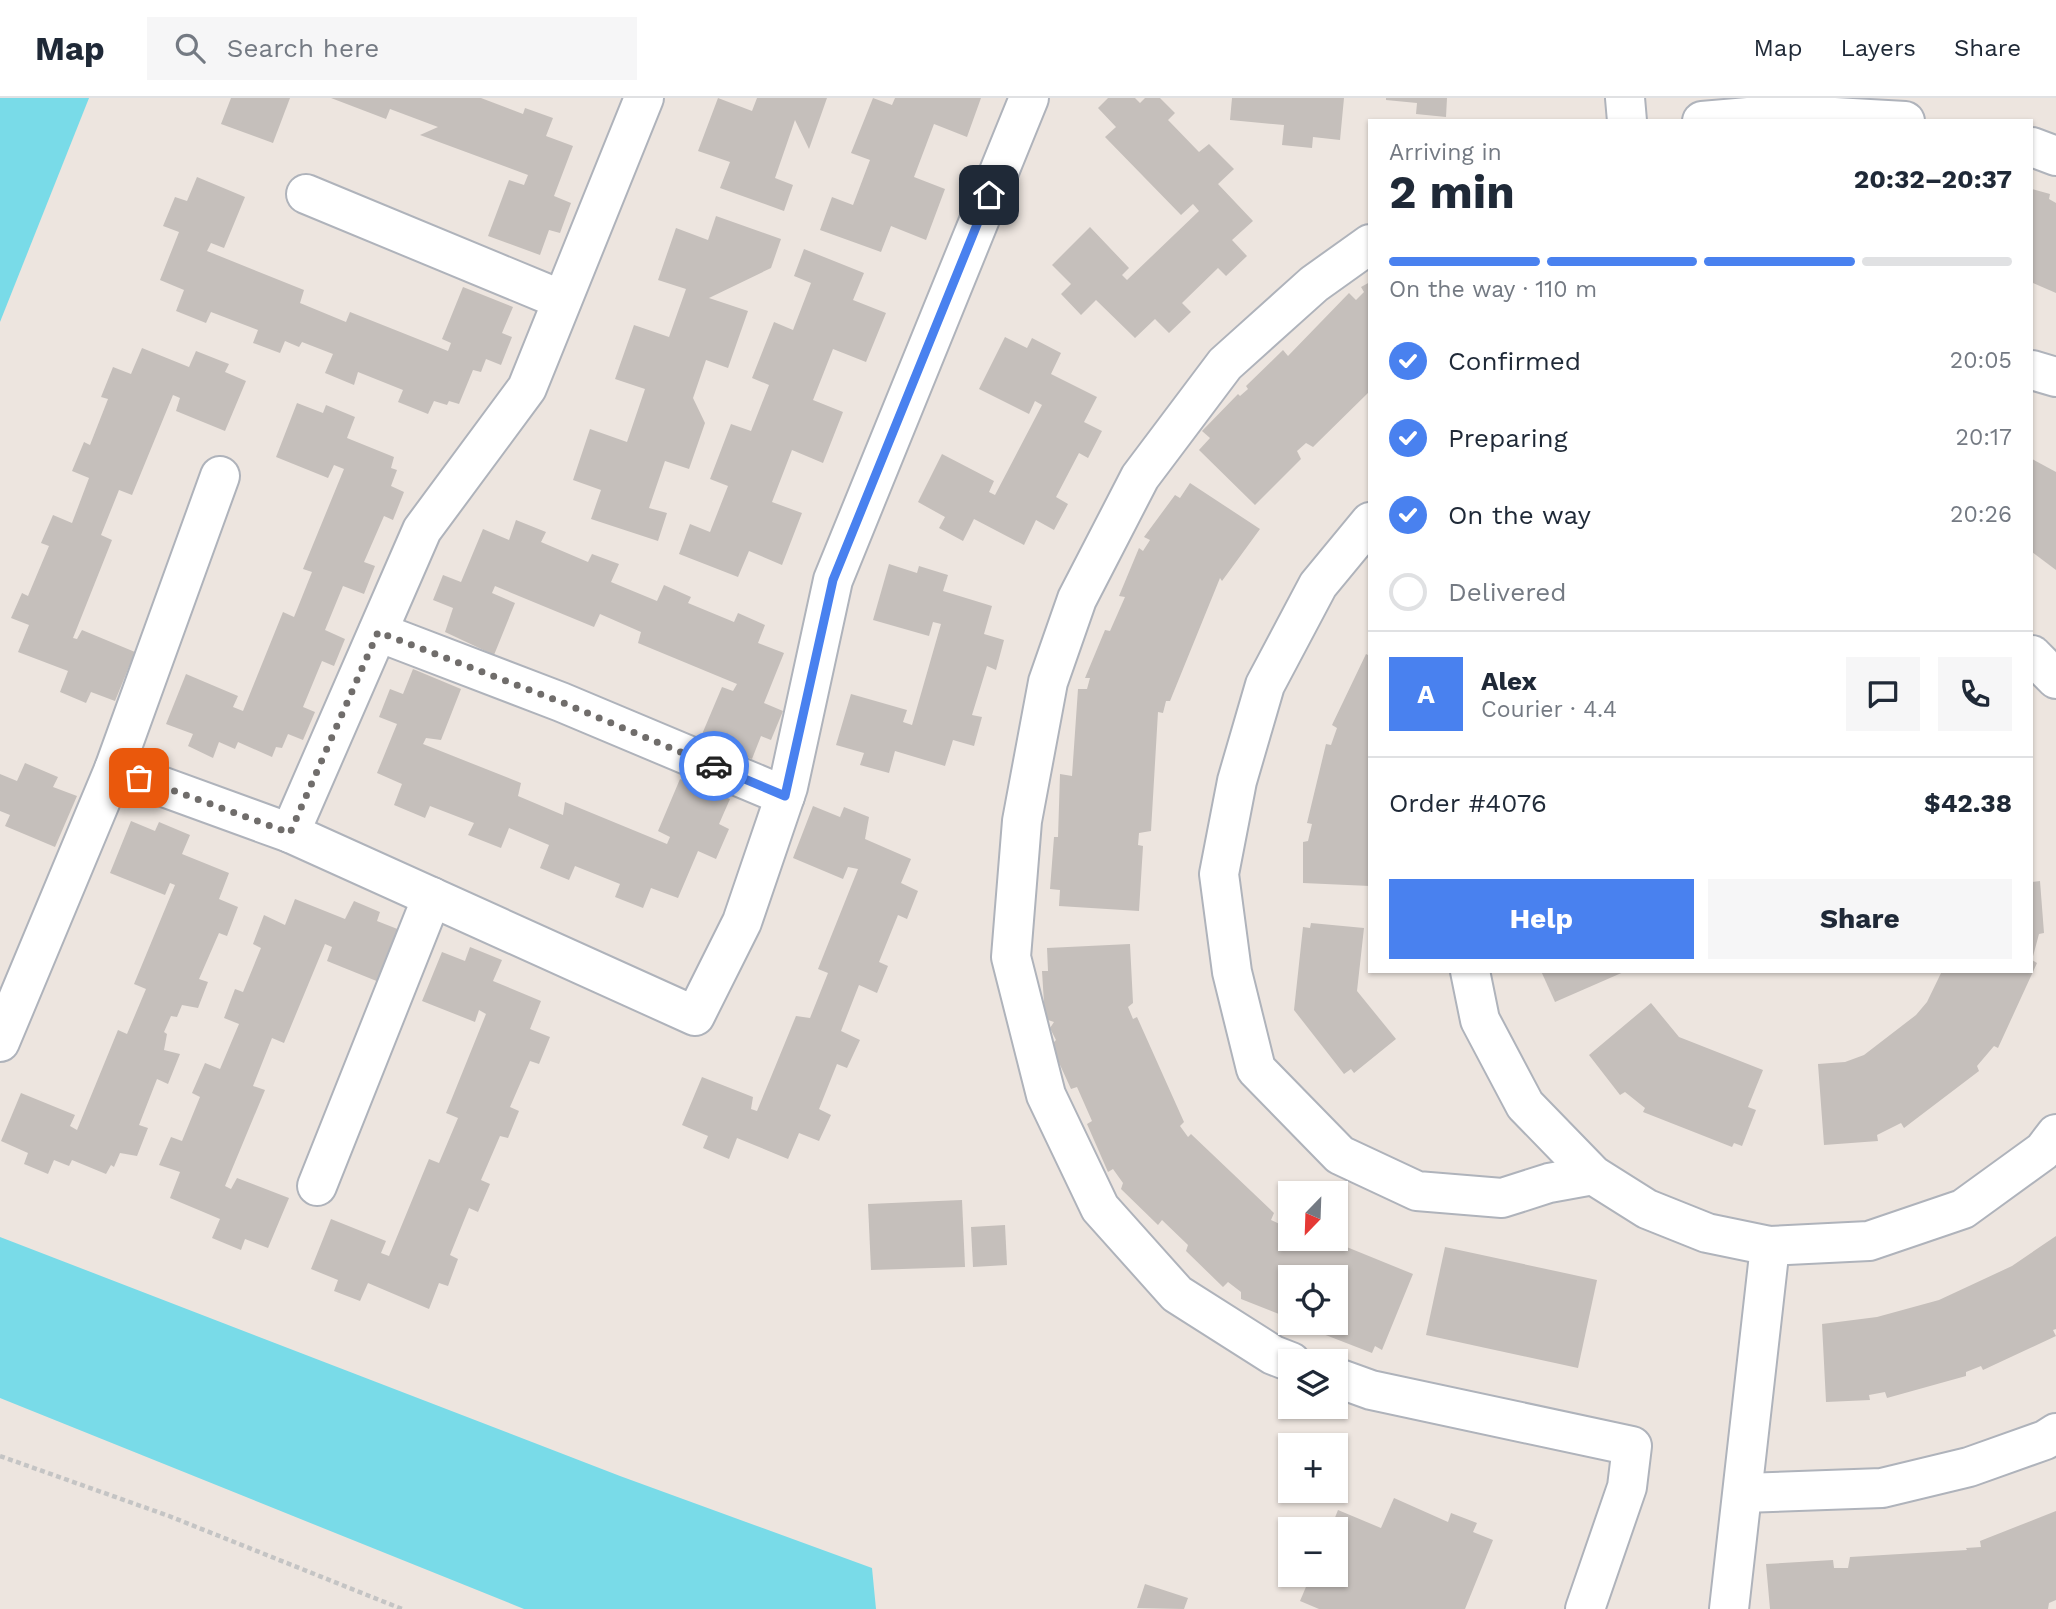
<!DOCTYPE html>
<html lang="en">
<head>
<meta charset="utf-8">
<style>
  :root { --surface:#fff; --page:#f6f6f7; --text:#1f2937; --muted:#747a83; --line:#e0e1e3; --accent:#4981ef }
  body { margin:0; font-family:"Work Sans",sans-serif; background:var(--page); color:var(--text); height:100vh; display:flex; flex-direction:column; font-size:26px; white-space:nowrap }
  * { box-sizing:border-box; margin:0 }
  p { font-size:23px; color:var(--muted) }
  .icon { flex:none; width:38px; height:38px; fill:none; stroke:currentColor; stroke-width:2; stroke-linecap:round; stroke-linejoin:round }
  .map { position:relative; flex:1; overflow:hidden }
  .drawer { position:absolute; left:1368px; top:21px; width:665px; height:854px; display:flex; flex-direction:column; background:var(--surface); border-radius:0px; box-shadow:0 2px 5px #0004 }
  .drawer>* { flex:none }
  .needle { width:46px; rotate:203deg }
  .fabs { position:absolute; left:1278px; top:1083px; display:grid; gap:14px }
  .fabs a { display:grid; place-items:center; width:70px; height:70px; border-radius:0px; background:var(--surface); box-shadow:0 2px 5px #0004; font-size:35px }
  .pin { position:absolute; display:grid; place-items:center; width:60px; height:60px; color:#fff; margin:-30px; border-radius:14px; box-shadow:0 4px 10px #0006 }
  .courier { position:absolute; display:grid; place-items:center; width:70px; height:70px; margin:-35px; border:5px solid #4981ef; border-radius:50%; background:#fff; color:#222; box-shadow:0 2px 9px #0007 }
  .head em { font-style:normal; font-weight:700 }
  .head div { display:flex; flex-direction:column-reverse }
  .head { display:flex; align-items:center; justify-content:space-between; height:119px; padding:0 21px }
  h1 { font-size:46px; font-weight:700; line-height:52px }
  .bar { display:grid; grid-template-columns:repeat(4,1fr); gap:10px 7px; align-content:center; height:84px; padding:0 21px }
  .bar i { height:9px; border-radius:5px; background:var(--line) }
  .bar .active { background:var(--accent) }
  .bar p { grid-column:span 4 }
  .line { display:flex; align-items:center; gap:18px; padding:0 21px; border-top:2px solid var(--line) }
  .line div { flex:1 }
  .round { display:grid; place-items:center; flex:none; width:74px; height:74px; border-radius:0px; background:var(--page) }
  ol { padding:0 21px; list-style:none }
  li { display:flex; align-items:center; gap:21px; height:77px }
  li p { margin-inline-start:auto }
  li .icon { padding:7px; border-radius:50%; background:var(--accent); color:#fff; stroke-width:4 }
  li:last-child { color:var(--muted) }
  li i { width:38px; height:38px; border:4px solid var(--line); border-radius:50% }
  .button { display:flex; gap:14px; margin-top:auto; padding:14px 21px }
  .button a { flex:1; height:80px; border-radius:0px; background:var(--accent); color:#fff; font-size:28px; font-weight:700; line-height:80px; text-align:center }
  .button a+a { background:var(--page); color:var(--text) }
  header { display:flex; align-items:center; gap:42px; box-sizing:border-box; height:98px; padding:0 35px; background:var(--surface); border-bottom:2px solid var(--line) }
  header strong { font-size:33px }
  nav { display:flex; gap:38px; margin-inline-start:auto; font-size:24px }
  .search { width:490px; height:63px; background:var(--page); display:flex; align-items:center; gap:18px; box-sizing:border-box; padding:0 24px; border-radius:0px; color:var(--muted); font-size:26px }
  .map>svg:first-child { display:block }
  .water { fill:#79dbe8 }
  .building { fill:#c5bfbb }
  .lines { fill:none; stroke-linecap:round; stroke-linejoin:round }
  .minor-casing { stroke:#afb3bb; stroke-width:42 }
  .path { stroke:#c4c4c4; stroke-width:4.5; stroke-dasharray:5 3.5; stroke-linecap:butt }
  .minor { stroke:#fff; stroke-width:38 }
  .done { stroke:#706d6b; stroke-width:7; stroke-dasharray:0 12.6 }
  .route { stroke:#4981ef; stroke-width:9 }
</style>
</head>
<body>
<header>
<strong>Map</strong>
<div class="search"><svg class="icon" aria-label="search" viewBox="0 0 24 24"><circle cx="10" cy="10" r="6"/><path d="M15 15l6 6"/></svg>Search here</div>
<nav><a>Map</a><a>Layers</a><a>Share</a></nav>
</header>
<div class="map">
<svg width="2056" height="1511" viewBox="0 0 2056 1511">
  <rect width="100%" height="100%" fill="#ede5df"/>
  <g class="water">
    <path d="M 0,0 L 89,0 L 0,224 Z"/>
    <path d="M 0,1139 L 620,1378 L 872,1470 L 876,1511 L 524,1511 L 0,1300 Z"/>
  </g>
  <g class="building">
    <path d="M 231,0 L 290,0 L 273,45 L 221,26 Z"/>
    <path d="M 331,0 L 481,0 L 523,16 L 525,10 L 553,20 L 546,38 L 573,48 L 554,98 L 571,105 L 560,135 L 549,132 L 540,157 L 488,138 L 509,82 L 524,87 L 528,77 L 420,37 L 438,29 L 390,11 L 386,21 Z"/>
    <path d="M 718,0 L 752,13 L 757,0 L 827,0 L 809,51 L 795,22 L 775,80 L 793,87 L 784,113 L 720,90 L 730,64 L 698,53 Z"/>
    <path d="M 873,0 L 892,7 L 895,0 L 981,0 L 967,39 L 934,26 L 914,79 L 945,91 L 926,142 L 891,128 L 881,154 L 820,132 L 832,99 L 853,107 L 870,62 L 851,55 Z"/>
    <path d="M 1108,0 L 1135,0 L 1140,5 L 1145,0 L 1160,0 L 1175,15 L 1168,22 L 1199,54 L 1209,46 L 1234,71 L 1218,86 L 1253,123 L 1232,142 L 1247,158 L 1226,178 L 1218,170 L 1182,205 L 1191,214 L 1169,235 L 1155,221 L 1135,240 L 1096,202 L 1081,217 L 1061,196 L 1071,186 L 1052,167 L 1090,129 L 1129,170 L 1122,177 L 1127,182 L 1199,113 L 1193,106 L 1181,117 L 1105,39 L 1116,29 L 1098,10 Z"/>
    <path d="M 1232,0 L 1344,0 L 1340,42 L 1313,39 L 1312,50 L 1282,47 L 1284,27 L 1230,22 Z"/>
    <path d="M 1386,0 L 1447,0 L 1446,19 L 1416,16 L 1417,5 L 1386,2 Z"/>
    <path d="M 197,79 L 245,99 L 224,150 L 211,145 L 207,153 L 304,192 L 300,205 L 346,224 L 350,214 L 448,253 L 451,245 L 442,241 L 463,189 L 513,209 L 502,235 L 512,239 L 501,267 L 486,261 L 481,274 L 473,272 L 459,306 L 449,303 L 447,307 L 434,303 L 428,316 L 398,304 L 403,292 L 358,274 L 354,287 L 325,275 L 333,256 L 302,244 L 299,249 L 285,243 L 280,255 L 253,245 L 258,232 L 211,214 L 206,225 L 176,213 L 184,192 L 160,182 L 179,134 L 163,128 L 175,99 L 187,103 Z"/>
    <path d="M 2032,91 L 2050,96 L 2049,101 L 2056,105 L 2056,195 L 2033,185 Z"/>
    <path d="M 716,118 L 781,141 L 771,170 L 709,200 L 748,213 L 728,270 L 706,262 L 693,300 L 705,325 L 689,371 L 665,363 L 649,410 L 667,415 L 658,443 L 591,421 L 601,392 L 573,382 L 590,331 L 627,344 L 645,291 L 615,281 L 634,227 L 669,239 L 686,191 L 658,182 L 676,130 L 708,142 Z"/>
    <path d="M 804,151 L 864,175 L 853,202 L 886,215 L 866,264 L 833,251 L 813,302 L 843,314 L 823,365 L 792,352 L 772,404 L 802,415 L 782,467 L 749,453 L 738,479 L 679,456 L 690,426 L 710,434 L 728,388 L 710,381 L 731,326 L 751,333 L 769,287 L 752,280 L 774,224 L 793,232 L 811,185 L 794,178 Z"/>
    <path d="M 1370,184 L 1370,293 L 1313,349 L 1306,345 L 1297,353 L 1301,361 L 1255,407 L 1199,352 L 1210,340 L 1202,333 L 1238,296 L 1240,298 L 1248,291 L 1246,288 L 1283,252 L 1288,258 L 1349,195 L 1356,202 L 1364,194 L 1361,189 Z"/>
    <path d="M 1005,239 L 1027,250 L 1032,240 L 1061,255 L 1051,276 L 1097,299 L 1084,324 L 1102,333 L 1088,360 L 1079,355 L 1056,399 L 1068,406 L 1054,432 L 1036,422 L 1024,447 L 974,421 L 963,443 L 939,430 L 945,419 L 918,404 L 942,356 L 994,383 L 989,394 L 995,397 L 1042,307 L 1035,303 L 1029,316 L 979,291 Z"/>
    <path d="M 142,250 L 189,269 L 196,253 L 229,266 L 225,274 L 246,283 L 225,333 L 176,313 L 180,300 L 173,297 L 132,397 L 119,392 L 101,437 L 112,442 L 73,540 L 77,541 L 82,532 L 135,554 L 115,603 L 91,594 L 86,605 L 60,594 L 68,573 L 18,554 L 29,527 L 11,520 L 22,495 L 28,498 L 49,448 L 41,445 L 53,417 L 72,425 L 89,380 L 72,373 L 84,344 L 90,347 L 108,301 L 101,299 L 113,269 L 131,276 Z"/>
    <path d="M 297,305 L 323,315 L 326,307 L 355,319 L 347,340 L 394,359 L 391,370 L 397,372 L 391,388 L 404,394 L 393,422 L 384,418 L 364,464 L 375,468 L 364,496 L 343,488 L 325,532 L 345,541 L 334,568 L 322,563 L 303,609 L 315,614 L 303,642 L 288,636 L 282,650 L 276,649 L 272,659 L 238,644 L 235,651 L 219,644 L 213,660 L 188,648 L 193,636 L 166,626 L 186,576 L 238,598 L 233,609 L 243,613 L 283,514 L 294,519 L 312,474 L 303,471 L 344,371 L 334,367 L 328,380 L 276,359 Z"/>
    <path d="M 2032,361 L 2056,374 L 2056,472 L 2032,454 Z"/>
    <path d="M 1190,385 L 1260,431 L 1222,483 L 1220,480 L 1170,603 L 1166,603 L 1163,615 L 1158,614 L 1151,733 L 1139,735 L 1138,747 L 1143,748 L 1139,813 L 1059,808 L 1060,792 L 1050,791 L 1054,739 L 1058,739 L 1060,676 L 1072,678 L 1078,591 L 1087,591 L 1090,580 L 1085,580 L 1105,532 L 1110,533 L 1125,499 L 1119,498 L 1139,450 L 1143,453 L 1150,442 L 1144,439 L 1175,397 L 1180,400 Z"/>
    <path d="M 516,422 L 546,434 L 541,444 L 588,464 L 592,456 L 619,466 L 611,484 L 657,503 L 664,487 L 691,499 L 688,505 L 734,524 L 738,515 L 765,527 L 758,545 L 784,555 L 764,605 L 783,613 L 771,642 L 761,638 L 752,661 L 700,641 L 722,589 L 733,593 L 737,586 L 638,545 L 641,534 L 600,516 L 594,529 L 495,488 L 492,495 L 515,505 L 494,557 L 445,534 L 453,510 L 433,502 L 443,477 L 461,484 L 483,431 L 509,442 Z"/>
    <path d="M 889,466 L 917,475 L 919,468 L 948,477 L 943,493 L 992,508 L 984,536 L 1004,542 L 996,572 L 987,568 L 972,617 L 982,619 L 974,648 L 953,642 L 945,668 L 895,653 L 889,675 L 860,667 L 864,655 L 836,647 L 851,596 L 907,612 L 903,624 L 912,627 L 941,526 L 933,524 L 929,538 L 873,522 Z"/>
    <path d="M 1366,556 L 1370,558 L 1370,788 L 1303,785 L 1303,744 L 1308,743 L 1312,726 L 1307,725 L 1326,646 L 1331,647 L 1337,630 L 1332,627 Z"/>
    <path d="M 413,571 L 461,591 L 441,642 L 426,640 L 423,646 L 521,685 L 518,698 L 563,717 L 565,704 L 667,746 L 670,739 L 658,733 L 680,681 L 730,701 L 719,726 L 729,731 L 716,761 L 698,753 L 678,800 L 651,790 L 643,810 L 615,799 L 620,786 L 575,768 L 569,782 L 540,770 L 549,747 L 509,730 L 501,750 L 468,737 L 474,725 L 430,708 L 425,720 L 394,707 L 402,686 L 377,675 L 397,626 L 379,619 L 390,591 L 403,596 Z"/>
    <path d="M 25,665 L 58,679 L 53,689 L 77,698 L 55,749 L 5,728 L 10,717 L 0,713 L 0,676 L 17,683 Z"/>
    <path d="M 813,708 L 840,719 L 844,709 L 869,719 L 865,741 L 911,761 L 901,785 L 918,793 L 907,821 L 898,817 L 879,864 L 888,868 L 877,895 L 859,887 L 841,933 L 860,942 L 847,970 L 837,966 L 819,1011 L 831,1017 L 819,1043 L 799,1035 L 788,1061 L 737,1040 L 729,1061 L 703,1050 L 708,1038 L 682,1027 L 702,979 L 753,999 L 751,1011 L 757,1013 L 796,918 L 810,920 L 828,875 L 818,871 L 858,771 L 848,769 L 843,781 L 793,760 Z"/>
    <path d="M 131,723 L 155,733 L 159,724 L 190,737 L 182,756 L 229,775 L 219,801 L 238,809 L 227,838 L 219,835 L 199,881 L 208,884 L 198,910 L 182,907 L 177,919 L 171,918 L 164,934 L 167,936 L 164,952 L 180,956 L 168,986 L 157,981 L 139,1027 L 148,1030 L 137,1058 L 120,1055 L 114,1069 L 111,1067 L 106,1076 L 72,1062 L 69,1068 L 54,1062 L 48,1076 L 24,1066 L 28,1055 L 1,1043 L 21,995 L 75,1017 L 70,1028 L 77,1032 L 118,932 L 127,936 L 146,891 L 134,886 L 175,787 L 170,785 L 165,797 L 110,775 Z"/>
    <path d="M 2040,783 L 2044,835 L 2039,836 L 2032,862 L 2037,865 L 1998,950 L 1994,948 L 1977,968 L 1979,973 L 1904,1030 L 1901,1025 L 1877,1037 L 1878,1043 L 1824,1047 L 1818,966 L 1845,964 L 1864,957 L 1916,917 L 1927,904 L 1942,873 L 2032,873 L 2032,784 Z"/>
    <path d="M 295,801 L 345,821 L 354,803 L 380,814 L 377,823 L 400,832 L 379,884 L 327,863 L 332,849 L 325,846 L 284,945 L 272,940 L 253,988 L 265,992 L 225,1088 L 231,1091 L 237,1080 L 289,1100 L 268,1150 L 245,1141 L 241,1152 L 212,1140 L 220,1121 L 170,1100 L 180,1074 L 159,1067 L 171,1039 L 182,1043 L 200,999 L 192,995 L 205,965 L 220,971 L 239,926 L 224,920 L 235,891 L 243,894 L 261,850 L 253,846 L 264,817 L 285,827 Z"/>
    <path d="M 1311,825 L 1364,830 L 1357,893 L 1396,941 L 1354,975 L 1351,971 L 1344,976 L 1294,912 L 1303,829 L 1310,830 Z"/>
    <path d="M 1130,846 L 1133,905 L 1128,909 L 1133,921 L 1137,919 L 1184,1024 L 1180,1028 L 1188,1039 L 1191,1036 L 1274,1115 L 1271,1122 L 1284,1128 L 1286,1124 L 1290,1126 L 1290,1141 L 1327,1141 L 1413,1176 L 1382,1252 L 1375,1248 L 1372,1255 L 1323,1236 L 1326,1229 L 1317,1225 L 1335,1225 L 1335,1180 L 1290,1180 L 1289,1220 L 1241,1201 L 1241,1194 L 1228,1184 L 1223,1189 L 1186,1153 L 1188,1147 L 1162,1122 L 1158,1127 L 1121,1091 L 1123,1085 L 1113,1071 L 1108,1074 L 1087,1026 L 1092,1023 L 1077,989 L 1071,991 L 1051,947 L 1056,942 L 1050,930 L 1054,924 L 1045,921 L 1042,873 L 1048,873 L 1047,850 Z"/>
    <path d="M 470,849 L 502,862 L 493,883 L 541,903 L 530,931 L 550,939 L 539,966 L 530,963 L 510,1009 L 519,1013 L 508,1040 L 500,1038 L 481,1082 L 490,1086 L 478,1114 L 469,1110 L 450,1157 L 458,1161 L 448,1188 L 439,1185 L 429,1211 L 368,1185 L 360,1203 L 334,1193 L 338,1182 L 311,1171 L 331,1121 L 386,1143 L 381,1155 L 389,1158 L 429,1061 L 439,1065 L 458,1020 L 446,1015 L 486,916 L 479,912 L 475,924 L 422,903 L 442,854 L 465,863 Z"/>
    <path d="M 1541,873 L 1626,873 L 1555,904 Z"/>
    <path d="M 1651,905 L 1679,939 L 1763,972 L 1748,1009 L 1756,1012 L 1742,1048 L 1734,1045 L 1732,1049 L 1643,1014 L 1645,1010 L 1625,994 L 1620,997 L 1589,957 Z"/>
    <path d="M 962,1102 L 965,1169 L 871,1172 L 868,1106 Z"/>
    <path d="M 1005,1127 L 1007,1167 L 973,1169 L 971,1129 Z"/>
    <path d="M 2056,1138 L 2056,1231 L 2053,1232 L 2056,1238 L 1983,1272 L 1981,1268 L 1966,1274 L 1966,1278 L 1887,1300 L 1885,1294 L 1869,1297 L 1870,1302 L 1826,1304 L 1822,1226 L 1877,1219 L 1939,1202 L 2012,1168 Z"/>
    <path d="M 1445,1149 L 1597,1182 L 1578,1270 L 1426,1237 Z"/>
    <path d="M 1394,1400 L 1448,1424 L 1451,1415 L 1477,1425 L 1473,1434 L 1493,1442 L 1465,1511 L 1319,1511 L 1300,1503 L 1311,1477 L 1335,1477 L 1335,1432 L 1330,1432 L 1338,1412 L 1381,1430 Z"/>
    <path d="M 2056,1413 L 2056,1502 L 2049,1505 L 2048,1511 L 1770,1511 L 1766,1466 L 1833,1462 L 1834,1470 L 1848,1470 L 1850,1459 L 1967,1452 L 1966,1450 L 1981,1449 L 1980,1443 Z"/>
    <path d="M 1145,1486 L 1188,1500 L 1184,1511 L 1137,1510 Z"/>
  </g>
  <g class="lines">
    <defs>
      <g id="minor">
        <path d="M 1625,0 L 1627,23"/>
        <path d="M 1702,23 L 1782,16 L 1905,23"/>
        <path d="M 2032,49 L 2056,58"/>
        <path d="M 306,96 L 562,202"/>
        <path d="M 2032,272 L 2056,279"/>
        <path d="M 1370,424 L 1318,487 L 1265,587 L 1237,683 L 1219,776 L 1232,874 L 1256,971 L 1340,1057 L 1417,1093 L 1502,1100 L 1549,1085 L 1593,1077"/>
        <path d="M 378,534 L 561,604 L 785,698"/>
        <path d="M 2032,557 L 2056,581"/>
        <path d="M 114,671 L 220,378"/>
        <path d="M 290,735 L 422,432 L 527,290 L 644,0"/>
        <path d="M 1470,873 L 1480,922 L 1525,1007 L 1593,1077 L 1647,1111 L 1707,1135 L 1770,1148 L 1869,1143 L 1963,1111 L 2043,1053 L 2056,1036"/>
        <path d="M 0,944 L 114,671 L 290,735 L 695,918 L 742,824 L 788,689 L 833,482 L 1029,0"/>
        <path d="M 317,1088 L 432,799"/>
        <path d="M 1291,1264 L 1273,1257 L 1177,1196 L 1100,1110 L 1046,997 L 1011,859 L 1022,723 L 1048,584 L 1077,501 L 1140,379 L 1225,266 L 1314,186 L 1370,146"/>
        <path d="M 1335,1279 L 1371,1292 L 1632,1348 L 1627,1389 L 1585,1511"/>
        <path d="M 1743,1395 L 1882,1390 L 1969,1369 L 2045,1342 L 2056,1335"/>
        <path d="M 1729,1511 L 1770,1148"/>
      </g>
    </defs>
    <use href="#minor" class="minor-casing"/>
    <path class="path" d="M 0,1358 L 169,1418 L 402,1511"/>
    <use href="#minor" class="minor"/>
  </g>
  <g class="lines">
    <path class="done" d="M 139,680 L 290,735 L 378,534 L 561,604 L 714,668"/>
    <path class="route" d="M 714,668 L 785,698 L 833,482 L 989,97"/>
  </g>
</svg>
<div class="fabs">
<a><svg class="needle" viewBox="-14 -14 28 28"><path d="M0-13l5 13h-10z" fill="#e53935"/><path d="M0 13l5-13h-10z" fill="#747a83"/></svg></a>
<a><svg class="icon" aria-label="locate" viewBox="0 0 24 24"><circle cx="12" cy="12" r="6"/><path d="M12 2v4M12 18v4M2 12h4M18 12h4"/></svg></a>
<a><svg class="icon" aria-label="layers" viewBox="0 0 24 24"><path d="M12 4l9 5-9 5-9-5zM3 14l9 5 9-5"/></svg></a>
<a>+</a>
<a>−</a>
</div>
<div class="pin" style="left:139px;top:680px;background:#ea580c"><svg class="icon" aria-label="bag" viewBox="0 0 24 24"><path d="M5 8h14l-1 12H6zM9 8a3 3 0 0 1 6 0"/></svg></div>
<div class="pin" style="left:989px;top:97px;background:#1f2937"><svg class="icon" aria-label="home" viewBox="0 0 24 24"><path d="M3 11l9-7 9 7M6 9v11h12V9"/></svg></div>
<div class="courier" style="left:714px;top:668px"><svg class="icon" aria-label="car" viewBox="0 0 24 24"><path d="M5 17H2v-5l4-1 3-4h7l3 4 3 1v5h-3M9 17h6M6 11h13"/><circle cx="7" cy="17" r="2"/><circle cx="17" cy="17" r="2"/></svg></div>
<section class="drawer">
<div class="head"><div><h1>2 min</h1><p>Arriving in</p></div><em>20:32–20:37</em></div>
<div class="bar"><i class="active"></i><i class="active"></i><i class="active"></i><i></i><p>On the way · 110 m</p></div>
<ol>
<li><svg class="icon" aria-label="check" viewBox="0 0 24 24"><path d="M5 12l5 5 9-10"/></svg>Confirmed<p>20:05</p></li>
<li><svg class="icon" aria-label="check" viewBox="0 0 24 24"><path d="M5 12l5 5 9-10"/></svg>Preparing<p>20:17</p></li>
<li><svg class="icon" aria-label="check" viewBox="0 0 24 24"><path d="M5 12l5 5 9-10"/></svg>On the way<p>20:26</p></li>
<li><i></i>Delivered</li>
</ol>
<div class="line" style="height:126px"><b class="round" style="background:var(--accent);color:#fff">A</b><div><b>Alex</b><p>Courier · 4.4</p></div><a class="round"><svg class="icon" aria-label="chat" viewBox="0 0 24 24"><path d="M4 5h16v11H9l-5 4z"/></svg></a><a class="round"><svg class="icon" aria-label="phone" viewBox="0 0 24 24"><path d="M5 4h4l2 5-3 2q2 4 5 5l2-3 5 2v4C11 20 4 13 5 4z"/></svg></a></div>
<div class="line" style="height:91px"><div>Order #4076</div><b>$42.38</b></div>
<div class="button"><a>Help</a><a>Share</a></div>
</section>
</div>
</body>
</html>
